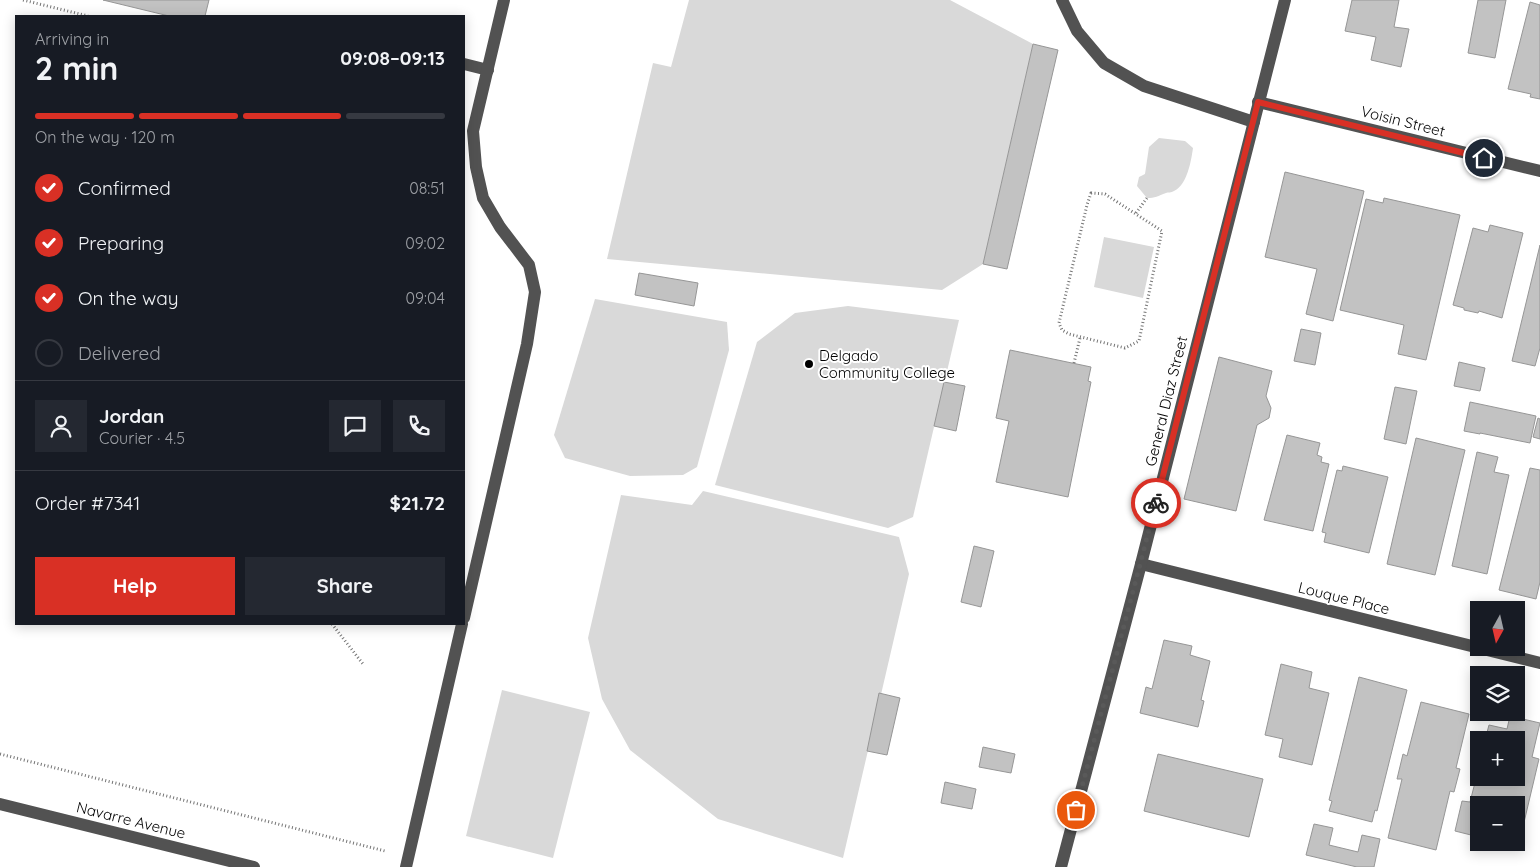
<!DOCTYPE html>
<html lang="en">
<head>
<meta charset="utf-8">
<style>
  :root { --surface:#171b24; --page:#242831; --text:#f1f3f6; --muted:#9ea1a6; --line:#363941; --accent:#d93025 }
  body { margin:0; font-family:Quicksand,sans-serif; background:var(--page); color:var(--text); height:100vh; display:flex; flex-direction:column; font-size:19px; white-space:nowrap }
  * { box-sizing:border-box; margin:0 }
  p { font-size:16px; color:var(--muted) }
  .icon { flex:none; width:28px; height:28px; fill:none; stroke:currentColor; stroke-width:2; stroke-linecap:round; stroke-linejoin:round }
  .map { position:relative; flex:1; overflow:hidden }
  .sheet { position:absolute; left:15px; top:15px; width:450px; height:610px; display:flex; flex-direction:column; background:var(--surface); border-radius:0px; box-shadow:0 2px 12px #0003 }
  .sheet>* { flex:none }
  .needle { width:32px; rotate:188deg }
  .tools { position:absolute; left:1470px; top:601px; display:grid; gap:10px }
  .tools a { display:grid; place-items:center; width:55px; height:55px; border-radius:0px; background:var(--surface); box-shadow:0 2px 12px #0003; font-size:25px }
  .pin { position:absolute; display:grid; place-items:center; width:42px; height:42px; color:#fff; margin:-21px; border:2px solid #fff; border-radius:50%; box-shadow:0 1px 5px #0007 }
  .courier { position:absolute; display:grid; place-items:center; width:50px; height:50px; margin:-25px; border:4px solid #d93025; border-radius:50%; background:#fff; color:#222; box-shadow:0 1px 6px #0007 }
  .summary em { font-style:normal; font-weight:700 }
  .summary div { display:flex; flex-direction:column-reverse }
  .summary { display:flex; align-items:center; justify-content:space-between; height:85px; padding:0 20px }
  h1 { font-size:32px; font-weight:700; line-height:38px }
  .bar { display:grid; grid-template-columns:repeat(4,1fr); gap:8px 5px; align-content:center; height:60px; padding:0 20px }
  .bar i { height:6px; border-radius:4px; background:var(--line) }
  .bar .current { background:var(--accent) }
  .bar p { grid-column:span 4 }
  .line { display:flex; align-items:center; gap:12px; padding:0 20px; border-top:1px solid var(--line) }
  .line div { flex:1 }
  .round { display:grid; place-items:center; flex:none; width:52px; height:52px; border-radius:0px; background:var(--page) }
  ol { padding:0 20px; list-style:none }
  li { display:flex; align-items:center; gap:15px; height:55px }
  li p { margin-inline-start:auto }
  li .icon { padding:5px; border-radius:50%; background:var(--accent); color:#fff; stroke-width:4 }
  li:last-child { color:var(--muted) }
  li i { width:28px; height:28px; border:2px solid var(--line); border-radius:50% }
  .primary-button { display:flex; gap:10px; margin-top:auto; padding:10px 20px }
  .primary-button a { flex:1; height:58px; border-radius:0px; background:var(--accent); color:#fff; font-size:20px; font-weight:700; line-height:58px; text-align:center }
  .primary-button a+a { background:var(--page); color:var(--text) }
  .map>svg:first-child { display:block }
  .green { fill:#d9d9d9 }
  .building { fill:#c2c2c2; stroke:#969696 }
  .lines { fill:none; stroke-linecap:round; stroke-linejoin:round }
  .path { stroke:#747474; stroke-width:3; stroke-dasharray:1 2.5; stroke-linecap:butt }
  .minor { stroke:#525252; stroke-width:12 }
  .done { stroke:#595959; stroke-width:5; stroke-dasharray:0 9 }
  .route { stroke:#d93025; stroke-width:6 }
  .poi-dot { fill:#000; stroke:#fff; stroke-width:2 }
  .labels { text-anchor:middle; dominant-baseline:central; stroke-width:4; stroke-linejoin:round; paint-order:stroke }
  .street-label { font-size:15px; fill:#000; stroke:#fff }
  .poi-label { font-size:15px; fill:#000; stroke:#fff; text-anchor:start }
</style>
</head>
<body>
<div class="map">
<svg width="1540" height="867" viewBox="0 0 1540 867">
  <rect width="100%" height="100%" fill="#fff"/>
  <g class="green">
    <path d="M 689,0 L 950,0 L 1033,44 L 983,264 L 942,290 L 607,259 L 653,63 L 671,67 Z"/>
    <path d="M 1159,138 L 1185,141 L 1193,148 C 1191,162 1187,185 1174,191 C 1171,193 1168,192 1166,193 C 1158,196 1155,198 1147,198 L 1137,186 L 1139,177 L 1145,174 L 1149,147 Z"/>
    <path d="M 1104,237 L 1154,247 L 1143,298 L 1094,287 Z"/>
    <path d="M 595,299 L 727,322 L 729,350 L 697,467 L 683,475 L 630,476 L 565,458 L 554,435 Z"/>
    <path d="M 848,306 L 959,320 L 913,517 L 888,528 L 715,485 L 757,342 L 795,313 Z"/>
    <path d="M 703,491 L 899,537 L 909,574 L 843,858 L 718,819 L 630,750 L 602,699 L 588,638 L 621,495 L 692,505 Z"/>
    <path d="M 502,690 L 590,712 L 553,858 L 466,836 Z"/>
  </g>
  <g class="building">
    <path d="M 103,0 L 209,0 L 205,16 L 169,16 Z"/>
    <path d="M 1352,0 L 1399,0 L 1394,27 L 1409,29 L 1401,67 L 1371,60 L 1376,37 L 1345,31 Z"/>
    <path d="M 1478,0 L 1506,0 L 1495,58 L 1468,53 Z"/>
    <path d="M 1530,2 L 1540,5 L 1540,99 L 1530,97 L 1531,94 L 1508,89 Z"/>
    <path d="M 1033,44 L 1058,50 L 1007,269 L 983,264 Z"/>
    <path d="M 1285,172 L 1364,191 L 1333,321 L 1306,314 L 1317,269 L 1265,257 Z"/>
    <path d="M 1384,198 L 1460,215 L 1426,360 L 1398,354 L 1404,325 L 1340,310 L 1366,199 L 1383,203 Z"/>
    <path d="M 1490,225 L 1523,233 L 1502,318 L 1479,311 L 1478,313 L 1464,310 L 1464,308 L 1453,305 L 1473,228 L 1488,232 Z"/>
    <path d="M 1540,245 L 1540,348 L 1535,366 L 1512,361 Z"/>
    <path d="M 639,273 L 698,283 L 694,306 L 635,295 Z"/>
    <path d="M 1301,329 L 1321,333 L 1315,365 L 1294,361 Z"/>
    <path d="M 1010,350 L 1091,367 L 1088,381 L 1091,382 L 1068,497 L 996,482 L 1009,421 L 996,418 Z"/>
    <path d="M 1219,357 L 1272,371 L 1266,396 L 1271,408 L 1269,418 L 1257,425 L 1236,511 L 1184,499 Z"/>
    <path d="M 1459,362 L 1485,368 L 1480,391 L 1454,386 Z"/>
    <path d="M 944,382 L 965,386 L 956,431 L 934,426 Z"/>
    <path d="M 1395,387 L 1417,391 L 1406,444 L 1384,439 Z"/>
    <path d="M 1470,402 L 1536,416 L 1530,443 L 1480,433 L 1480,434 L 1464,431 Z"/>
    <path d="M 1538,418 L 1540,419 L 1540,439 L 1533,437 Z"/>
    <path d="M 1287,435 L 1320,443 L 1317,455 L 1322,457 L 1321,462 L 1329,464 L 1313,531 L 1264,520 Z"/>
    <path d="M 1416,438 L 1465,450 L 1435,575 L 1387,564 Z"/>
    <path d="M 1477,452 L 1498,457 L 1494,472 L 1509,475 L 1487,574 L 1452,566 Z"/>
    <path d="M 1343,466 L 1388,477 L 1369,553 L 1324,542 L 1326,533 L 1322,532 L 1337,470 L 1342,471 Z"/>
    <path d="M 1530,468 L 1540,470 L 1540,582 L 1536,599 L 1499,590 Z"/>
    <path d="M 974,546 L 994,551 L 981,607 L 961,602 Z"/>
    <path d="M 1164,640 L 1192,646 L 1190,655 L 1210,661 L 1201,700 L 1204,701 L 1198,727 L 1140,713 L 1146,687 L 1152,689 Z"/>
    <path d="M 1281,664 L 1312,672 L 1309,688 L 1329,693 L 1312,765 L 1279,757 L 1283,739 L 1265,735 Z"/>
    <path d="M 1359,677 L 1407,690 L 1377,811 L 1375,810 L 1372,822 L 1329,811 L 1332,801 L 1329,800 Z"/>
    <path d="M 879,693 L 900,698 L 887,755 L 867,751 Z"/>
    <path d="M 1421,702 L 1469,714 L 1456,768 L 1460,769 L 1454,792 L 1450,791 L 1436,850 L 1388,838 L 1402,779 L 1397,779 L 1403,754 L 1407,756 Z"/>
    <path d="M 1510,716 L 1540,723 L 1532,757 L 1539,759 L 1521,835 L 1516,834 L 1516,805 L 1479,805 L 1479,837 L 1455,831 L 1462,801 L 1470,802 L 1479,767 L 1479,778 L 1516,778 L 1516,740 L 1485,740 L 1489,725 L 1507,729 Z"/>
    <path d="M 983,747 L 1015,754 L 1011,773 L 979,767 Z"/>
    <path d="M 1158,754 L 1263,779 L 1249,837 L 1144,811 Z"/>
    <path d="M 945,782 L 976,789 L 972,809 L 941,803 Z"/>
    <path d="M 1314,824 L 1333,828 L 1329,845 L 1358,852 L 1362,835 L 1380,839 L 1374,867 L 1357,867 L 1306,855 Z"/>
  </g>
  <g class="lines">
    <g class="path">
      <path d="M 23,0 L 88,16"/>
      <path d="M 165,16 L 165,15"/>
      <path d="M 1091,193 L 1105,194 L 1162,231 L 1139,341 L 1125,348 L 1069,334 L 1062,330 L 1059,323 L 1087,205 Z"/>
      <path d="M 1136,213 L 1147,198"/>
      <path d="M 1074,363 L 1080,338"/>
      <path d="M 332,624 L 363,664"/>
      <path d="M 0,754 L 385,851"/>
    </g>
    <g class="minor">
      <path d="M 1062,0 L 1077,31 L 1104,63 L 1144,86 L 1254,122"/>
      <path d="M 464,64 L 488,70"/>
      <path d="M 1258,102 L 1540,171"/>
      <path d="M 1141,564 L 1540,663"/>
      <path d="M 464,618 L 527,344 L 535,292 L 529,265 L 500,227 L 483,198 L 476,167 L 473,131 L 504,0"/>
      <path d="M 0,804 L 254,867"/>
      <path d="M 406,867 L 462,624"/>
      <path d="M 1061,867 L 1141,564 L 1285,0"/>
    </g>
  </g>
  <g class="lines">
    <path class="done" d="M 1076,810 L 1156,503"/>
    <path class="route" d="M 1156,503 L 1258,102 L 1484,158"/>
  </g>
  <circle class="poi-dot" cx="809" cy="364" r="5"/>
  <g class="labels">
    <g class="street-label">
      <text transform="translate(1403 121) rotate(14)">Voisin Street</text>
      <text transform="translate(1166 401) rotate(-76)">General Diaz Street</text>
      <text transform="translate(1344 598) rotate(14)">Louque Place</text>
      <text transform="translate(131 820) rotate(14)">Navarre Avenue</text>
    </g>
    <g class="poi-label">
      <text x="819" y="355">Delgado<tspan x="819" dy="17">Community College</tspan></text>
    </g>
  </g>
</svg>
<div class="tools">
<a><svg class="needle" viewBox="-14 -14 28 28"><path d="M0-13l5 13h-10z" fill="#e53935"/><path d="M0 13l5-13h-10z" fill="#9ea1a6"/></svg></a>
<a><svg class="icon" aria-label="layers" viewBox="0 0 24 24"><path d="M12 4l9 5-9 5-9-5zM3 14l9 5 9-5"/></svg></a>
<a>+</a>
<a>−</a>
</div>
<div class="pin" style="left:1076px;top:810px;background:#ea580c"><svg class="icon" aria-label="bag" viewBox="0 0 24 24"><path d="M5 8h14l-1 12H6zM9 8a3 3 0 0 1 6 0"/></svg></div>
<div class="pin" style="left:1484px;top:158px;background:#1f2937"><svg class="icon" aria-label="home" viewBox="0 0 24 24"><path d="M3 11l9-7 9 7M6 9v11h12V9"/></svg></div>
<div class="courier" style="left:1156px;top:503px"><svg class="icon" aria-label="bike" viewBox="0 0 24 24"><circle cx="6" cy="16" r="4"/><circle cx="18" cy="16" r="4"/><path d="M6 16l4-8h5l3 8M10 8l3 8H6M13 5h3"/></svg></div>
<section class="sheet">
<div class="summary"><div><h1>2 min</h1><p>Arriving in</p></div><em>09:08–09:13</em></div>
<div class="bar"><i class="current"></i><i class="current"></i><i class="current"></i><i></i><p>On the way · 120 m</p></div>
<ol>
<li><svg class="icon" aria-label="check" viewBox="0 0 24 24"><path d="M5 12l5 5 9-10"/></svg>Confirmed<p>08:51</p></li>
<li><svg class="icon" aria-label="check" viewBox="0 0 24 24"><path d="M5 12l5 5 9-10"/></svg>Preparing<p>09:02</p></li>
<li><svg class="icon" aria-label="check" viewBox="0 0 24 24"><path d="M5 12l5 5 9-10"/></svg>On the way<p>09:04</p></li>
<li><i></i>Delivered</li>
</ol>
<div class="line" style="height:90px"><a class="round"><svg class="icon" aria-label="person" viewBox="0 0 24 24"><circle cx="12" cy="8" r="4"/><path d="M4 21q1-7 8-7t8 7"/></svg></a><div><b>Jordan</b><p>Courier · 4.5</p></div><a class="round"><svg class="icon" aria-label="chat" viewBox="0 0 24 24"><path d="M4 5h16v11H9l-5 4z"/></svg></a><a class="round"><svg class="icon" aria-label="phone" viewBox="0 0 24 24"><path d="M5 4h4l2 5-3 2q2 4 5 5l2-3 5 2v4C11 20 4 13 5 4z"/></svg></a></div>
<div class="line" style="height:65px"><div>Order #7341</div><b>$21.72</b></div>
<div class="primary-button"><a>Help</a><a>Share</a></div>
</section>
</div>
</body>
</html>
